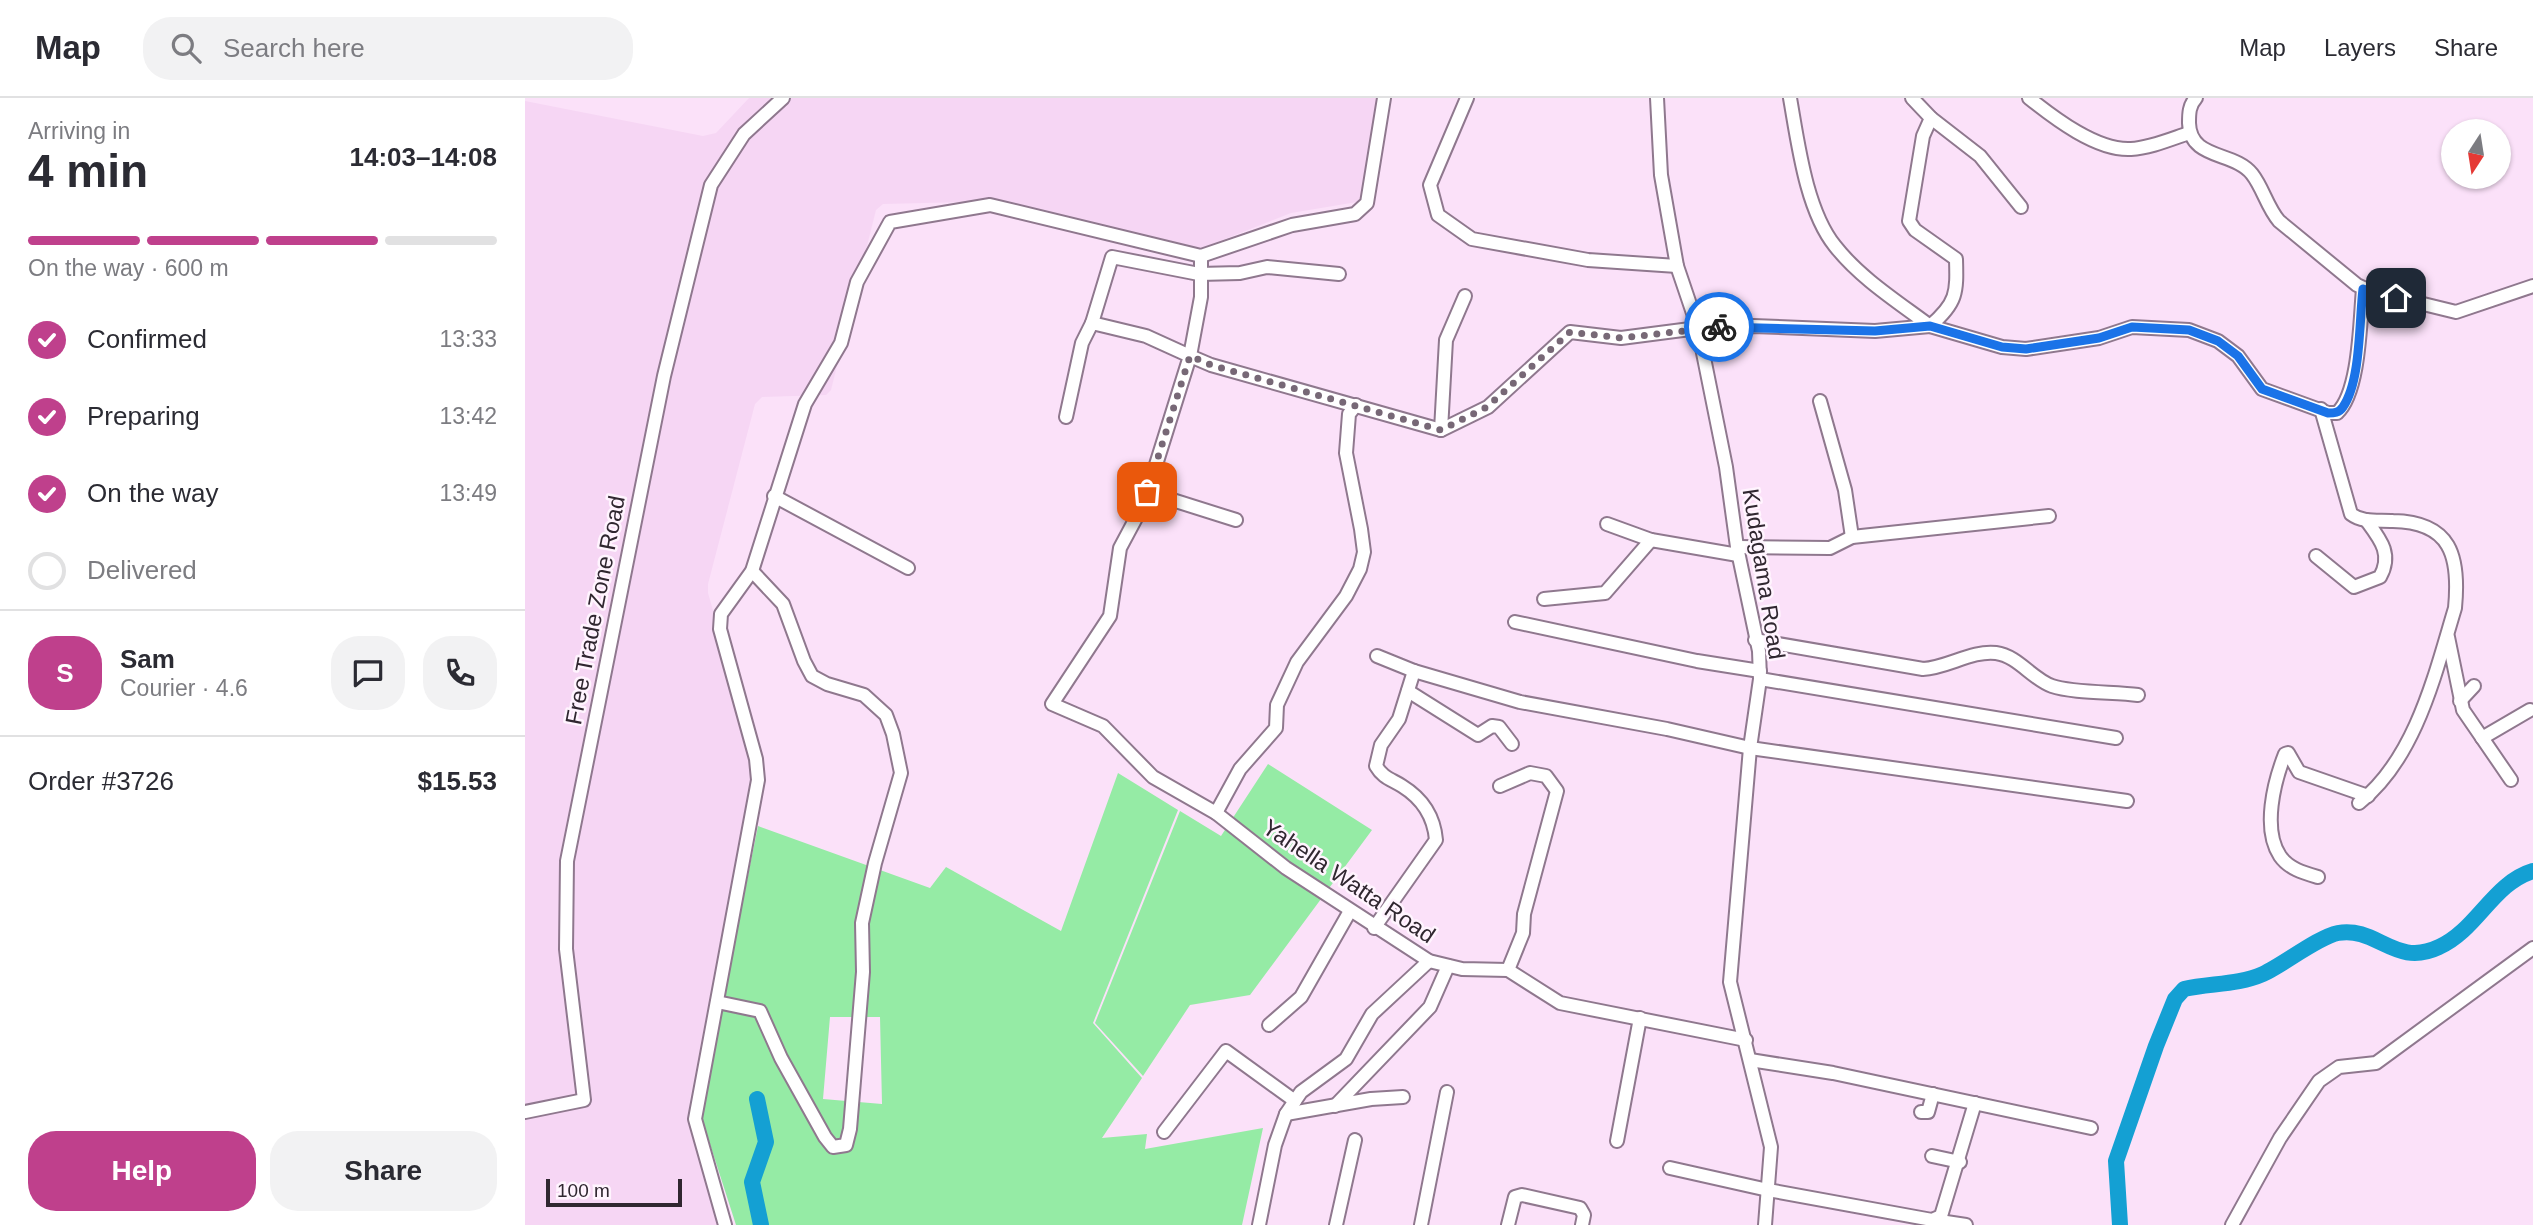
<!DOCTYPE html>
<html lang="en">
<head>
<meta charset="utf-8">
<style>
  :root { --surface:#fff; --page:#f2f2f3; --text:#2b2b33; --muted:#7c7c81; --line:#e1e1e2; --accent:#bf408c }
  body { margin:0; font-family:Arial,sans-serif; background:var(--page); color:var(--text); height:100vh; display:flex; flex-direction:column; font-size:26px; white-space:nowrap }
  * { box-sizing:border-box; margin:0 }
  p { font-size:23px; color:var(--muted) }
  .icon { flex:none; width:38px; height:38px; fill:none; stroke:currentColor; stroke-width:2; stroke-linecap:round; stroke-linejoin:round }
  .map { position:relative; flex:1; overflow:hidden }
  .sheet { display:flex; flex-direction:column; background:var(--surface); width:525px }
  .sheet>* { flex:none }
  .needle { width:46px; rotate:192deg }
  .buttons { position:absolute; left:1916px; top:21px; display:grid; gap:14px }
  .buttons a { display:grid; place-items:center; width:70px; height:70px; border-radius:50%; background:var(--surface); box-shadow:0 2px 5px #0004; font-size:35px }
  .scale { position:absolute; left:21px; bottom:18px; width:136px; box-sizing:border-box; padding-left:7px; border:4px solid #302730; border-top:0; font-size:19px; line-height:24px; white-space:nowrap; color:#302730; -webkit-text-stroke:5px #fff4fe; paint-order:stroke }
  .pin { position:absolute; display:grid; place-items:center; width:60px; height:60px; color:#fff; margin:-30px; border-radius:14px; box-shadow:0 4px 10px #0006 }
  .courier { position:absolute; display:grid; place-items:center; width:70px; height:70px; margin:-35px; border:5px solid #1a73e8; border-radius:50%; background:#fff; color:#222; box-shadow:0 2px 9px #0007 }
  .head em { font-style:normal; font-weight:600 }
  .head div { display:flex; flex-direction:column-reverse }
  .head { display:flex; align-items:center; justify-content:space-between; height:119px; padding:0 28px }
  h1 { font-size:46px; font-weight:600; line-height:52px }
  .bar { display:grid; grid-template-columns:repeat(4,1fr); gap:10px 7px; align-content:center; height:84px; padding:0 28px }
  .bar i { height:9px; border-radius:5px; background:var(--line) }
  .bar .active { background:var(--accent) }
  .bar p { grid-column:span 4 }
  .line { display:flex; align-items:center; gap:18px; padding:0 28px; border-top:2px solid var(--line) }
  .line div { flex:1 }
  .round { display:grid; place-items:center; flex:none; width:74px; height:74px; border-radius:28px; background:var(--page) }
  ol { padding:0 28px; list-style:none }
  li { display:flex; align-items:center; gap:21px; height:77px }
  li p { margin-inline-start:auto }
  li .icon { padding:7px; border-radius:50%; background:var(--accent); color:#fff; stroke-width:4 }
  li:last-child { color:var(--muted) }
  li i { width:38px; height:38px; border:4px solid var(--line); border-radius:50% }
  .action { display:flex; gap:14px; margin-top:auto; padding:14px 28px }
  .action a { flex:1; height:80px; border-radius:28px; background:var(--accent); color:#fff; font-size:28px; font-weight:600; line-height:80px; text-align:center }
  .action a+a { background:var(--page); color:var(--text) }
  header { display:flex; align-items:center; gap:42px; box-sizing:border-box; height:98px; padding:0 35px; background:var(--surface); border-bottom:2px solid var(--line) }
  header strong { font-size:33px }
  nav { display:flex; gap:38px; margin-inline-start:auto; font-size:24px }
  .search { width:490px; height:63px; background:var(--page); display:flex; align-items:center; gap:18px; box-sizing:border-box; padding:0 24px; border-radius:28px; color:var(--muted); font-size:26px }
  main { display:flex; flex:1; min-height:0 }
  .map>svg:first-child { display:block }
  .built { fill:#f6d6f4 }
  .green { fill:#95eba5; fill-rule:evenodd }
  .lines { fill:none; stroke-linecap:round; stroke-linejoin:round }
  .river { stroke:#14a0d3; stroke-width:16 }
  .minor-casing { stroke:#8f788e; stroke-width:16 }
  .minor { stroke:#fff; stroke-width:12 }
  .done { stroke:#776876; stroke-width:7; stroke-dasharray:0 12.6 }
  .route { stroke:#1a73e8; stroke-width:9 }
  .labels { text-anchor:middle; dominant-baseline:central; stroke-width:5; stroke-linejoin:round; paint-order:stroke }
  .street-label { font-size:23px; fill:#302730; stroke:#fff4fe }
</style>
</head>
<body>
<header>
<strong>Map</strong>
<div class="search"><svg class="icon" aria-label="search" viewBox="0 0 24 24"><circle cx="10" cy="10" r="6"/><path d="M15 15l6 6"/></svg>Search here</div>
<nav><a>Map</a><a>Layers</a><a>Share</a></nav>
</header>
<main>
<section class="sheet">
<div class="head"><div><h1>4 min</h1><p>Arriving in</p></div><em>14:03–14:08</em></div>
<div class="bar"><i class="active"></i><i class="active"></i><i class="active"></i><i></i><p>On the way · 600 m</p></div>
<ol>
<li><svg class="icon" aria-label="check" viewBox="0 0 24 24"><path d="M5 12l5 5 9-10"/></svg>Confirmed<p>13:33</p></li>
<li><svg class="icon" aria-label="check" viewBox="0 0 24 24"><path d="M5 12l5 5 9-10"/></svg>Preparing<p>13:42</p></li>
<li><svg class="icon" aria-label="check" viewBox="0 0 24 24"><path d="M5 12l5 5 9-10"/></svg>On the way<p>13:49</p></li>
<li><i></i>Delivered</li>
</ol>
<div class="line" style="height:126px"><b class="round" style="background:var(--accent);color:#fff">S</b><div><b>Sam</b><p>Courier · 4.6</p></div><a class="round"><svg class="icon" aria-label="chat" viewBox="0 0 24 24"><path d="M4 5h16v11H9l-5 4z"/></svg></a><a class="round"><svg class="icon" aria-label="phone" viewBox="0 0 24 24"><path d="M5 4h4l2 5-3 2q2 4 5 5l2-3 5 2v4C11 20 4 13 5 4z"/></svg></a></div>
<div class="line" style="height:91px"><div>Order #3726</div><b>$15.53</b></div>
<div class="action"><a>Help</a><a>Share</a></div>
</section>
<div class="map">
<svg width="2008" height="1127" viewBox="0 0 2008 1127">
  <rect width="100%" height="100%" fill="#fbe1f9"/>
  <path class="built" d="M 224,0 L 857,0 L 840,95 L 832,104 L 766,115 L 672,152 L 482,103 L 358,106 L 351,112 L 306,292 L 301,297 L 237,299 L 230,306 L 183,486 L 183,495 L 232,664 L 165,1001 L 163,1024 L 196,1127 L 0,1127 L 0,3 L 178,38 L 191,35 Z"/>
  <g class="green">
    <path d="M 743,666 L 847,732 L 725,897 L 665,907 L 618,978 L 570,925 L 655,713 L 696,738 Z"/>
    <path d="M 593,675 L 653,712 L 568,925 L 617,980 L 577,1040 L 622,1036 L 620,1051 L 738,1030 L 717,1127 L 211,1127 L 175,1015 L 233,728 L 405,790 L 421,769 L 536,833 ZM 305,919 L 355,919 L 357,1006 L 298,1001 Z"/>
  </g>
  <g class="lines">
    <g class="river">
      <path d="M 232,1001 L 241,1044 L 227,1084 L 236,1127"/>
      <path d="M 1595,1127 L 1591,1063 L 1631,948 L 1650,901 L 1659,891 C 1685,885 1713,887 1738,876 C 1758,867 1793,839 1813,835 C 1852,828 1870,870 1914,849 C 1952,832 1968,785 2008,773"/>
    </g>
    <defs>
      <g id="minor">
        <path d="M 942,0 L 905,87 L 913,117 L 947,141 L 1063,162 L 1152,168"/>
        <path d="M 1132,0 L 1136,77 L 1152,168 L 1173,230 L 1201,369 L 1212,449 L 1234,553 L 1235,581 L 1225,650 L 1205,884 L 1246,1049 L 1240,1127"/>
        <path d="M 1387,0 L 1406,20 L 1398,38 L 1384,123 L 1390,132 L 1431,161 C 1432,195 1432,205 1405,228 L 1477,249 L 1501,251 L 1574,240 L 1607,229 L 1664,232 L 1693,243 L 1713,258 L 1737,291 L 1803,315 L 1812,315 C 1835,294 1835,221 1838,191"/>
        <path d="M 1504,0 C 1529,20 1572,53 1606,51 C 1625,50 1646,41 1664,35"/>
        <path d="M 1671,0 C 1664,7 1664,16 1664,25 C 1665,62 1709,53 1727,76 C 1738,90 1742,109 1754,123 L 1832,187 L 1845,193 L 1931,214 L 2008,188"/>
        <path d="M 1406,20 L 1455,58 L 1496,109"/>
        <path d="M 676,158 L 676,199 L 665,258 L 686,267 L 916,332 L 963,309 L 1045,234 L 1096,240 L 1173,230 L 1228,228 L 1350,233 L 1405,228 C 1373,204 1335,180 1310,148 C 1281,112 1273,45 1265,0"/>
        <path d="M 567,225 L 587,159 L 674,176 L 715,175 L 742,169 L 814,176"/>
        <path d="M 1295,303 L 1320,392 L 1327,439"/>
        <path d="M 1796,311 L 1826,416 C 1838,425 1853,422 1868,423 C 1926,424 1935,458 1930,510 C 1910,576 1891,660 1834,705"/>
        <path d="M 541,319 L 557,245 L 567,225 L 621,238 L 665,258 L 619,405 L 595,450 L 585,518 L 527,606 L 578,628 L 628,679 L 691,715 L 715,671 L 751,630 L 752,607 L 772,564 L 821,498 L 835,471 L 839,454 L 836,431 L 821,355 L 824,316 L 831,307"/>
        <path d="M 916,332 L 921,242 L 940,198"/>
        <path d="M 622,394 L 711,422"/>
        <path d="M 249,398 L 383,470"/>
        <path d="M 1082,426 L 1126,442"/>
        <path d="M 1212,449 L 1305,450 L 1327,439 L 1524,418"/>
        <path d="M 1791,458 L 1829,489 L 1855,479 C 1868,456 1855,441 1841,422"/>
        <path d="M 1019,501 L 1080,495 L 1126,442 L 1213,457"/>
        <path d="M 990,524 L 1172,563 L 1235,573"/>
        <path d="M 1923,539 L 1938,612 L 1986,682"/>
        <path d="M 1230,542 L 1398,571 C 1422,570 1447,552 1471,555 C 1493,558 1507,581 1527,588 C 1547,595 1590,594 1613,597"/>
        <path d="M 852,558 L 889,573 L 995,604 L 1142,631 L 1225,650 L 1602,703"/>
        <path d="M 1235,581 L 1591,640"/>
        <path d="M 883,593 L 953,637 L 967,628 L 974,629 L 987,646"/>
        <path d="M 1935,603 L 1949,588"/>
        <path d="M 1957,640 L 2005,612"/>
        <path d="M 975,688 L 1005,675 L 1021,678 L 1032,693 L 999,816 L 998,835 L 983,872"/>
        <path d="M 691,715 L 761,770 L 904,863 L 937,871 L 983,872 L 1035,905 L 1221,942"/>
        <path d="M 1793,779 C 1779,775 1764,771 1755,758 C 1737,731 1749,684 1760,656 L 1763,655 L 1774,674 L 1843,698"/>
        <path d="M 849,830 L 911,742 C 909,718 898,701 877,688 C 866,681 858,680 851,668 L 856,647 L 874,621 L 889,573"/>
        <path d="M 192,904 L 235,913 L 256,960 L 300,1039 L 308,1049 L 321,1047 L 325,1031 L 338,874 L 337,825 L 350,765 L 376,675 L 368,636 L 361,617 L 339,597 L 302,586 L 287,578 L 279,563 L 258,506 L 227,473"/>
        <path d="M 744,927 L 776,899 L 825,813"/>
        <path d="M 1225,962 L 1308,975 L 1566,1030"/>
        <path d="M 810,1008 L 905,909 L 923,868"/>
        <path d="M 0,1014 L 59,1002 L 41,851 L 42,763 L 139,278 L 186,87 L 219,36 L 258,0"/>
        <path d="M 1396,1014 L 1403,1014 L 1408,996"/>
        <path d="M 761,1016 L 846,1001 L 878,999"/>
        <path d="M 639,1034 L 701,953 L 770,1003"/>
        <path d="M 1092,1043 L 1115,920"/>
        <path d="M 1407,1058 L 1435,1064"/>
        <path d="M 1145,1070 L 1243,1092 L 1407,1122 L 1416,1118 L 1450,1005"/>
        <path d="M 1408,1122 L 1441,1127"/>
        <path d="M 200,1127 L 170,1021 L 233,682 L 231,661 L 195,531 L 196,516 L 227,473 L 280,306 L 316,245 L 332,184 L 365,124 L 465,107 L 676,158 L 767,127 L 830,116 L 842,105 L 859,0"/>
        <path d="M 734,1127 L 750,1047 L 761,1016 L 776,994 L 821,961 L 847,916 L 904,863"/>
        <path d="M 811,1127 L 830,1042"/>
        <path d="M 896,1127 L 922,994"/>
        <path d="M 983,1127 L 990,1099 L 997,1097 L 1055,1110 L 1059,1117 L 1057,1127"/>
        <path d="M 1707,1127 L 1755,1040 L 1794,983 L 1814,969 L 1851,965 L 2008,850"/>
      </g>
    </defs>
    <use href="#minor" class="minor-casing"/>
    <use href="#minor" class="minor"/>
  </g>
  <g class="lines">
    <path class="done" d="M 622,394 L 665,258 L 686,267 L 916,332 L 962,309 L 1045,234 L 1096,240 L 1194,229"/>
    <path class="route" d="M 1194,229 L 1350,233 L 1405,228 L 1477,249 L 1501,251 L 1574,240 L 1607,229 L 1664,232 L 1693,243 L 1713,258 L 1737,291 L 1803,315 C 1809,315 1814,315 1818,309 C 1836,283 1834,223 1838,191 L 1871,200"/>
  </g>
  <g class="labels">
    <g class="street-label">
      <text transform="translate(1239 476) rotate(81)">Kudagama Road</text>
      <text transform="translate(70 512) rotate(-79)">Free Trade Zone Road</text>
      <text transform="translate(824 783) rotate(34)">Yahella Watta Road</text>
    </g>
  </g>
</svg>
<div class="buttons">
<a><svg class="needle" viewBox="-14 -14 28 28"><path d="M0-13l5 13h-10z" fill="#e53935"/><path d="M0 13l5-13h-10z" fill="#7c7c81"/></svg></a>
</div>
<div class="scale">100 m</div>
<div class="pin" style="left:622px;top:394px;background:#ea580c"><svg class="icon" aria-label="bag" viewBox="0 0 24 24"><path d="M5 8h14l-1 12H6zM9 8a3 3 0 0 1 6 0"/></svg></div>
<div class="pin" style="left:1871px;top:200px;background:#1f2937"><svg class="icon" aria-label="home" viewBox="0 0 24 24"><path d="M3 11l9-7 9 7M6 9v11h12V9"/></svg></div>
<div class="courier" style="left:1194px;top:229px"><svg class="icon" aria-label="bike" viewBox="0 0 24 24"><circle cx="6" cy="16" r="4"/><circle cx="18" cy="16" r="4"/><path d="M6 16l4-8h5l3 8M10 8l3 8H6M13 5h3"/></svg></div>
</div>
</main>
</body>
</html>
